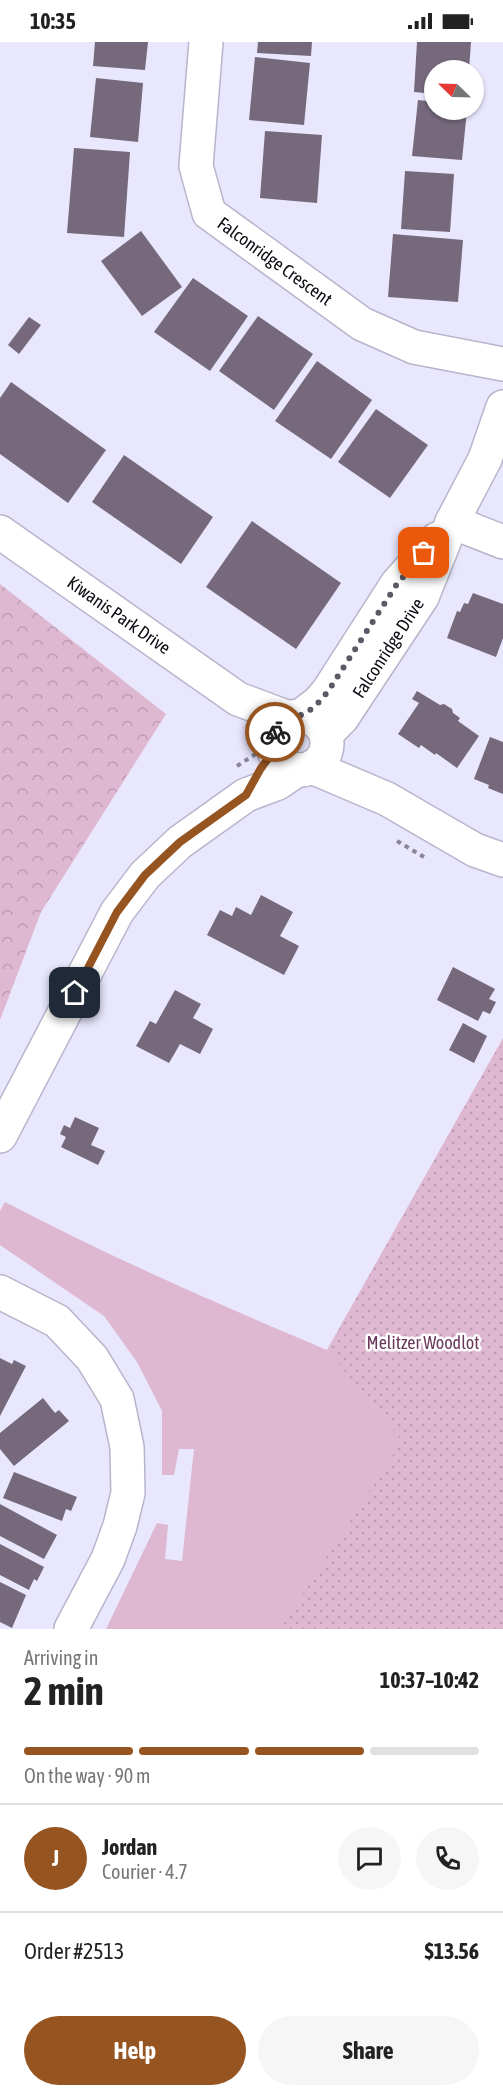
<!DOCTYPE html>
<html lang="en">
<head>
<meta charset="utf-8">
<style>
  :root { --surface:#fff; --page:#f6f6f6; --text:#222; --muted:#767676; --line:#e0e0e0; --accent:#965421 }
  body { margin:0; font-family:"Asap Condensed",sans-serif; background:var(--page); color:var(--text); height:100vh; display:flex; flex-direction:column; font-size:22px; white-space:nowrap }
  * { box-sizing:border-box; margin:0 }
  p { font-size:20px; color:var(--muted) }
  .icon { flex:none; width:33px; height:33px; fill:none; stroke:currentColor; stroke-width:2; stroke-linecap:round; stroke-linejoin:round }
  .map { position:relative; height:1587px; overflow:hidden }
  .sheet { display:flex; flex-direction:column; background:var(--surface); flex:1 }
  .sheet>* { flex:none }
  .needle { width:39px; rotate:293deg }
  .tools { position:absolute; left:424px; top:18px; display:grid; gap:12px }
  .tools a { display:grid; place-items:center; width:60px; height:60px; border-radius:50%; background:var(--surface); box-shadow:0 2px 4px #0004; font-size:30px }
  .pin { position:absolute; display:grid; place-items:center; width:51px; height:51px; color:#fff; margin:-26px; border-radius:12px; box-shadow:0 3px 9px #0006 }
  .courier { position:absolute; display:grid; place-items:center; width:60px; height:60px; margin:-30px; border:4px solid #965421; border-radius:50%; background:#fff; color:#222; box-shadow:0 2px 8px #0007 }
  .overview em { font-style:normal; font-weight:700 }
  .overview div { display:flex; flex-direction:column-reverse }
  .overview { display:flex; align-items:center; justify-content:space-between; height:102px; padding:0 24px }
  h1 { font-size:39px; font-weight:700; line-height:45px }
  .bar { display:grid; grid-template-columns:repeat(4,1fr); gap:9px 6px; align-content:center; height:72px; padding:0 24px }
  .bar i { height:8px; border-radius:4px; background:var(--line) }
  .bar .current { background:var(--accent) }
  .bar p { grid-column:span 4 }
  .line { display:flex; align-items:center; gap:15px; padding:0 24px; border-top:2px solid var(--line) }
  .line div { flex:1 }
  .round { display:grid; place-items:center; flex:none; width:63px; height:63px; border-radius:32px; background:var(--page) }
  .button { display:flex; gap:12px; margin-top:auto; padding:12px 24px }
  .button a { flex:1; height:69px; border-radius:36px; background:var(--accent); color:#fff; font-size:24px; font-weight:700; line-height:69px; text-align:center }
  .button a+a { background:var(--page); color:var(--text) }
  .status { display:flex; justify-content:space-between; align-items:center; height:42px; padding:0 30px; background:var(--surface); direction:ltr }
  .status svg { height:16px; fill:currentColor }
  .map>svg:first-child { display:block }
  .green { fill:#deb7d0 }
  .forest { fill:url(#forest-crowns) }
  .park { fill:url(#park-dots) }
  .building { fill:#75697b }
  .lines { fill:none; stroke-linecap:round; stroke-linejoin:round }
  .minor-casing { stroke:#b7b5cb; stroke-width:36 }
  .path { stroke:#898797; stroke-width:4; stroke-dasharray:4.5 4.5; stroke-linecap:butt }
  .minor { stroke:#fff; stroke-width:33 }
  .done { stroke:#5a5965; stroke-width:6; stroke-dasharray:0 10.8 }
  .route { stroke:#965421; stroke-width:8 }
  .labels { text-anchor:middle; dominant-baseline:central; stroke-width:5; stroke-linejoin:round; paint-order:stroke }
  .street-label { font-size:18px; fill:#0d0c13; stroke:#fff }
  .park-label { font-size:18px; fill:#6a385b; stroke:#fff }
</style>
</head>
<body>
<div class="status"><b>10:35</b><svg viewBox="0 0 49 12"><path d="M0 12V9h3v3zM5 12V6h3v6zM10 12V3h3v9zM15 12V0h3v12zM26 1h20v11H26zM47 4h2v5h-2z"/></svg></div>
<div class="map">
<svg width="503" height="1587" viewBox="0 0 503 1587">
  <defs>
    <pattern id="forest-crowns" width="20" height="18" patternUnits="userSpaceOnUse" patternTransform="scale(1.5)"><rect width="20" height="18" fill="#deb7d0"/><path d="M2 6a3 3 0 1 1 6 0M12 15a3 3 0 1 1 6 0" fill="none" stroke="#bd9cb2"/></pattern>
    <pattern id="park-dots" width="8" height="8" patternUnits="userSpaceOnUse" patternTransform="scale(1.5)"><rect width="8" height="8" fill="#deb7d0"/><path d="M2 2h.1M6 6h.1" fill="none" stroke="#bd9cb2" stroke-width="1.8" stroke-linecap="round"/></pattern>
  </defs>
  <rect width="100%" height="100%" fill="#e9e7fe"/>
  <path class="green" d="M 503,996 L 503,1587 L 106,1587 L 157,1481 L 168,1483 L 165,1517 L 182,1519 L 194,1407 L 179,1407 L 174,1433 L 162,1433 L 162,1369 L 137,1320 L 104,1274 L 0,1203 L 0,1169 L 5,1160 C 110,1215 218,1262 327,1308 Z"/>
  <path class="forest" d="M 0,542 L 166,672 L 41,870 L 0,978 Z"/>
  <path class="park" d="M 499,1004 L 503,1006 L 503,1587 L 280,1587 L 402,1399 L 327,1308 Z"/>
  <g class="building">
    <path d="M 95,0 L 148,0 L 145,28 L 93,24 Z"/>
    <path d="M 258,0 L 312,0 L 311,14 L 257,11 Z"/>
    <path d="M 417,0 L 471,0 L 469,28 L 435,28 L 435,52 L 414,50 Z"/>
    <path d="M 255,15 L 310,21 L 304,83 L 249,78 Z"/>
    <path d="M 96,36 L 143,41 L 138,100 L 90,95 Z"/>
    <path d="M 418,58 L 435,60 L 435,68 L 467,68 L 462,118 L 412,114 Z"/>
    <path d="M 265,89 L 322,93 L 317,161 L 260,156 Z"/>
    <path d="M 74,106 L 130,110 L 124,195 L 67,191 Z"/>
    <path d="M 405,129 L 454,132 L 450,190 L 401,187 Z"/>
    <path d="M 141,189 L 182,245 L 142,274 L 101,219 Z"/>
    <path d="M 393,192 L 463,198 L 458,260 L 388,255 Z"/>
    <path d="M 193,236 L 248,274 L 210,329 L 154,290 Z"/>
    <path d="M 258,274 L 313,312 L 274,368 L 219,329 Z"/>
    <path d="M 29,275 L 41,283 L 19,312 L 8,303 Z"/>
    <path d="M 317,319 L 372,358 L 331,417 L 275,379 Z"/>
    <path d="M 11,340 L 106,408 L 68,461 L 0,412 L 0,356 Z"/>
    <path d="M 376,367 L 428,403 L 390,456 L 338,420 Z"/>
    <path d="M 124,413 L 213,475 L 181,522 L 92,460 Z"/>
    <path d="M 252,479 L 341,541 L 296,607 L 206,545 Z"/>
    <path d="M 473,551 L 503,562 L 503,596 L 496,615 L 447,596 L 457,569 L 460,570 L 464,561 L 468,562 Z"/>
    <path d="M 417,649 L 440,663 L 444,662 L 452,667 L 453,671 L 460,676 L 458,679 L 479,694 L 457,726 L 436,711 L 435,713 L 421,703 L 419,706 L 398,692 L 419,661 L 412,657 Z"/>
    <path d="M 490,695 L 503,700 L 503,752 L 488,746 L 489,743 L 474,737 Z"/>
    <path d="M 261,853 L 293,870 L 280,894 L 299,904 L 284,933 L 207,893 L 220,868 L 232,874 L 236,865 L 251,873 Z"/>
    <path d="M 453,925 L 495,947 L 489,957 L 496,960 L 490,972 L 483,969 L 478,979 L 437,958 Z"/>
    <path d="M 175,948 L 201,962 L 193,976 L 213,987 L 200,1012 L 180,1002 L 169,1021 L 136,1004 L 150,979 L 156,982 Z"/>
    <path d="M 463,981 L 487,994 L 474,1021 L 449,1008 Z"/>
    <path d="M 75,1075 L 99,1086 L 91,1103 L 105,1109 L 98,1123 L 61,1105 L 66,1095 L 60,1092 L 64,1083 L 70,1086 Z"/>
    <path d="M 0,1316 L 12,1322 L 14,1318 L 26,1324 L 0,1374 Z"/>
    <path d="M 43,1356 L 55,1371 L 59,1368 L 69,1379 L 14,1424 L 0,1407 L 0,1391 Z"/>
    <path d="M 14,1430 L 77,1455 L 71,1469 L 66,1467 L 62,1479 L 3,1456 Z"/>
    <path d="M 0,1462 L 57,1493 L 44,1517 L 0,1494 Z"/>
    <path d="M 0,1502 L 44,1525 L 37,1539 L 34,1537 L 29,1548 L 0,1533 Z"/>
    <path d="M 0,1540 L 26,1553 L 12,1586 L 0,1580 Z"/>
  </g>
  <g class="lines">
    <defs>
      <g id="minor">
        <path d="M 206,0 L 196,124 L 209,171 L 362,282 L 414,305 L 503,322"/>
        <path d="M 452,480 L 503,500"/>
        <path d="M 0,490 L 238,657 L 289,676"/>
        <path d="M 302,673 L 319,660 L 329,648 L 397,542 L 437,497"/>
        <circle cx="300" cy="701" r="27"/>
        <path d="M 326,692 L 342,676 L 422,555 L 452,480 L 485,417 L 503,365"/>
        <path d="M 312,725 L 387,757 L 475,808 L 503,818"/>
        <path d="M 0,1094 L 117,870 L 145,833 L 180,800 L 246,753 L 278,741 L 297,728"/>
        <path d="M 0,1250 L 57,1279 L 92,1316 L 117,1357 L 127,1405 L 128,1451 L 120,1484 L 108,1517 L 71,1587"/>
      </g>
    </defs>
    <use href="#minor" class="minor-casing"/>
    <g class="path">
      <path d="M 237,724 L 273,701"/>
      <path d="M 397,799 L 424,815"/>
    </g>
    <use href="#minor" class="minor"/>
  </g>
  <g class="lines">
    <path class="done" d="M 275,690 C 283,674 290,679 303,672 C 314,667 322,657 329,648 L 397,542 L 424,511"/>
    <path class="route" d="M 75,951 L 117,870 L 145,833 L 180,800 L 246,753 L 261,726 L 274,709 L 273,701 L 275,690"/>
  </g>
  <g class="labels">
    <g class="street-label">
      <text transform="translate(275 219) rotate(36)">Falconridge Crescent</text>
      <text transform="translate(119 573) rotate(35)">Kiwanis Park Drive</text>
      <text transform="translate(388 606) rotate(-57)">Falconridge Drive</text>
    </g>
    <g class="park-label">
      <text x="423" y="1300">Melitzer Woodlot</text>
    </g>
  </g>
</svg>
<div class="tools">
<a><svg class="needle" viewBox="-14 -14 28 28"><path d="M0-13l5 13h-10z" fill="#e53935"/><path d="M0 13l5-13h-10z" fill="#767676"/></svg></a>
</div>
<div class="pin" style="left:424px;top:511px;background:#ea580c"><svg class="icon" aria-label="bag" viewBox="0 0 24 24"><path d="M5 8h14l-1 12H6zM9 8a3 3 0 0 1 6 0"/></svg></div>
<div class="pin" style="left:75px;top:951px;background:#1f2937"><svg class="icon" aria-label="home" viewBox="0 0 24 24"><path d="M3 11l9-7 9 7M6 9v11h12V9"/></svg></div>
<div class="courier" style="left:275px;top:690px"><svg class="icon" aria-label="bike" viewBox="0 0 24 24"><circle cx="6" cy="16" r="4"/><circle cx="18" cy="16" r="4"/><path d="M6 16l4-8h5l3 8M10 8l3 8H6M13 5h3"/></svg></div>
</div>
<section class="sheet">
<div class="overview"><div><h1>2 min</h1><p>Arriving in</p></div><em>10:37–10:42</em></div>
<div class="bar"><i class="current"></i><i class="current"></i><i class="current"></i><i></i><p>On the way · 90 m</p></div>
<div class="line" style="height:108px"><b class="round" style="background:var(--accent);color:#fff">J</b><div><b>Jordan</b><p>Courier · 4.7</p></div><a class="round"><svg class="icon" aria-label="chat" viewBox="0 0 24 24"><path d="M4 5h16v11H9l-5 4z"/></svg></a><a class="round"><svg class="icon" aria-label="phone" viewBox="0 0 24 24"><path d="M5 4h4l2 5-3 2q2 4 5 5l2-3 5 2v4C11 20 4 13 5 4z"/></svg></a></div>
<div class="line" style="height:78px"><div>Order #2513</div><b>$13.56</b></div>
<div class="button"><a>Help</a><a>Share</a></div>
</section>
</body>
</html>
